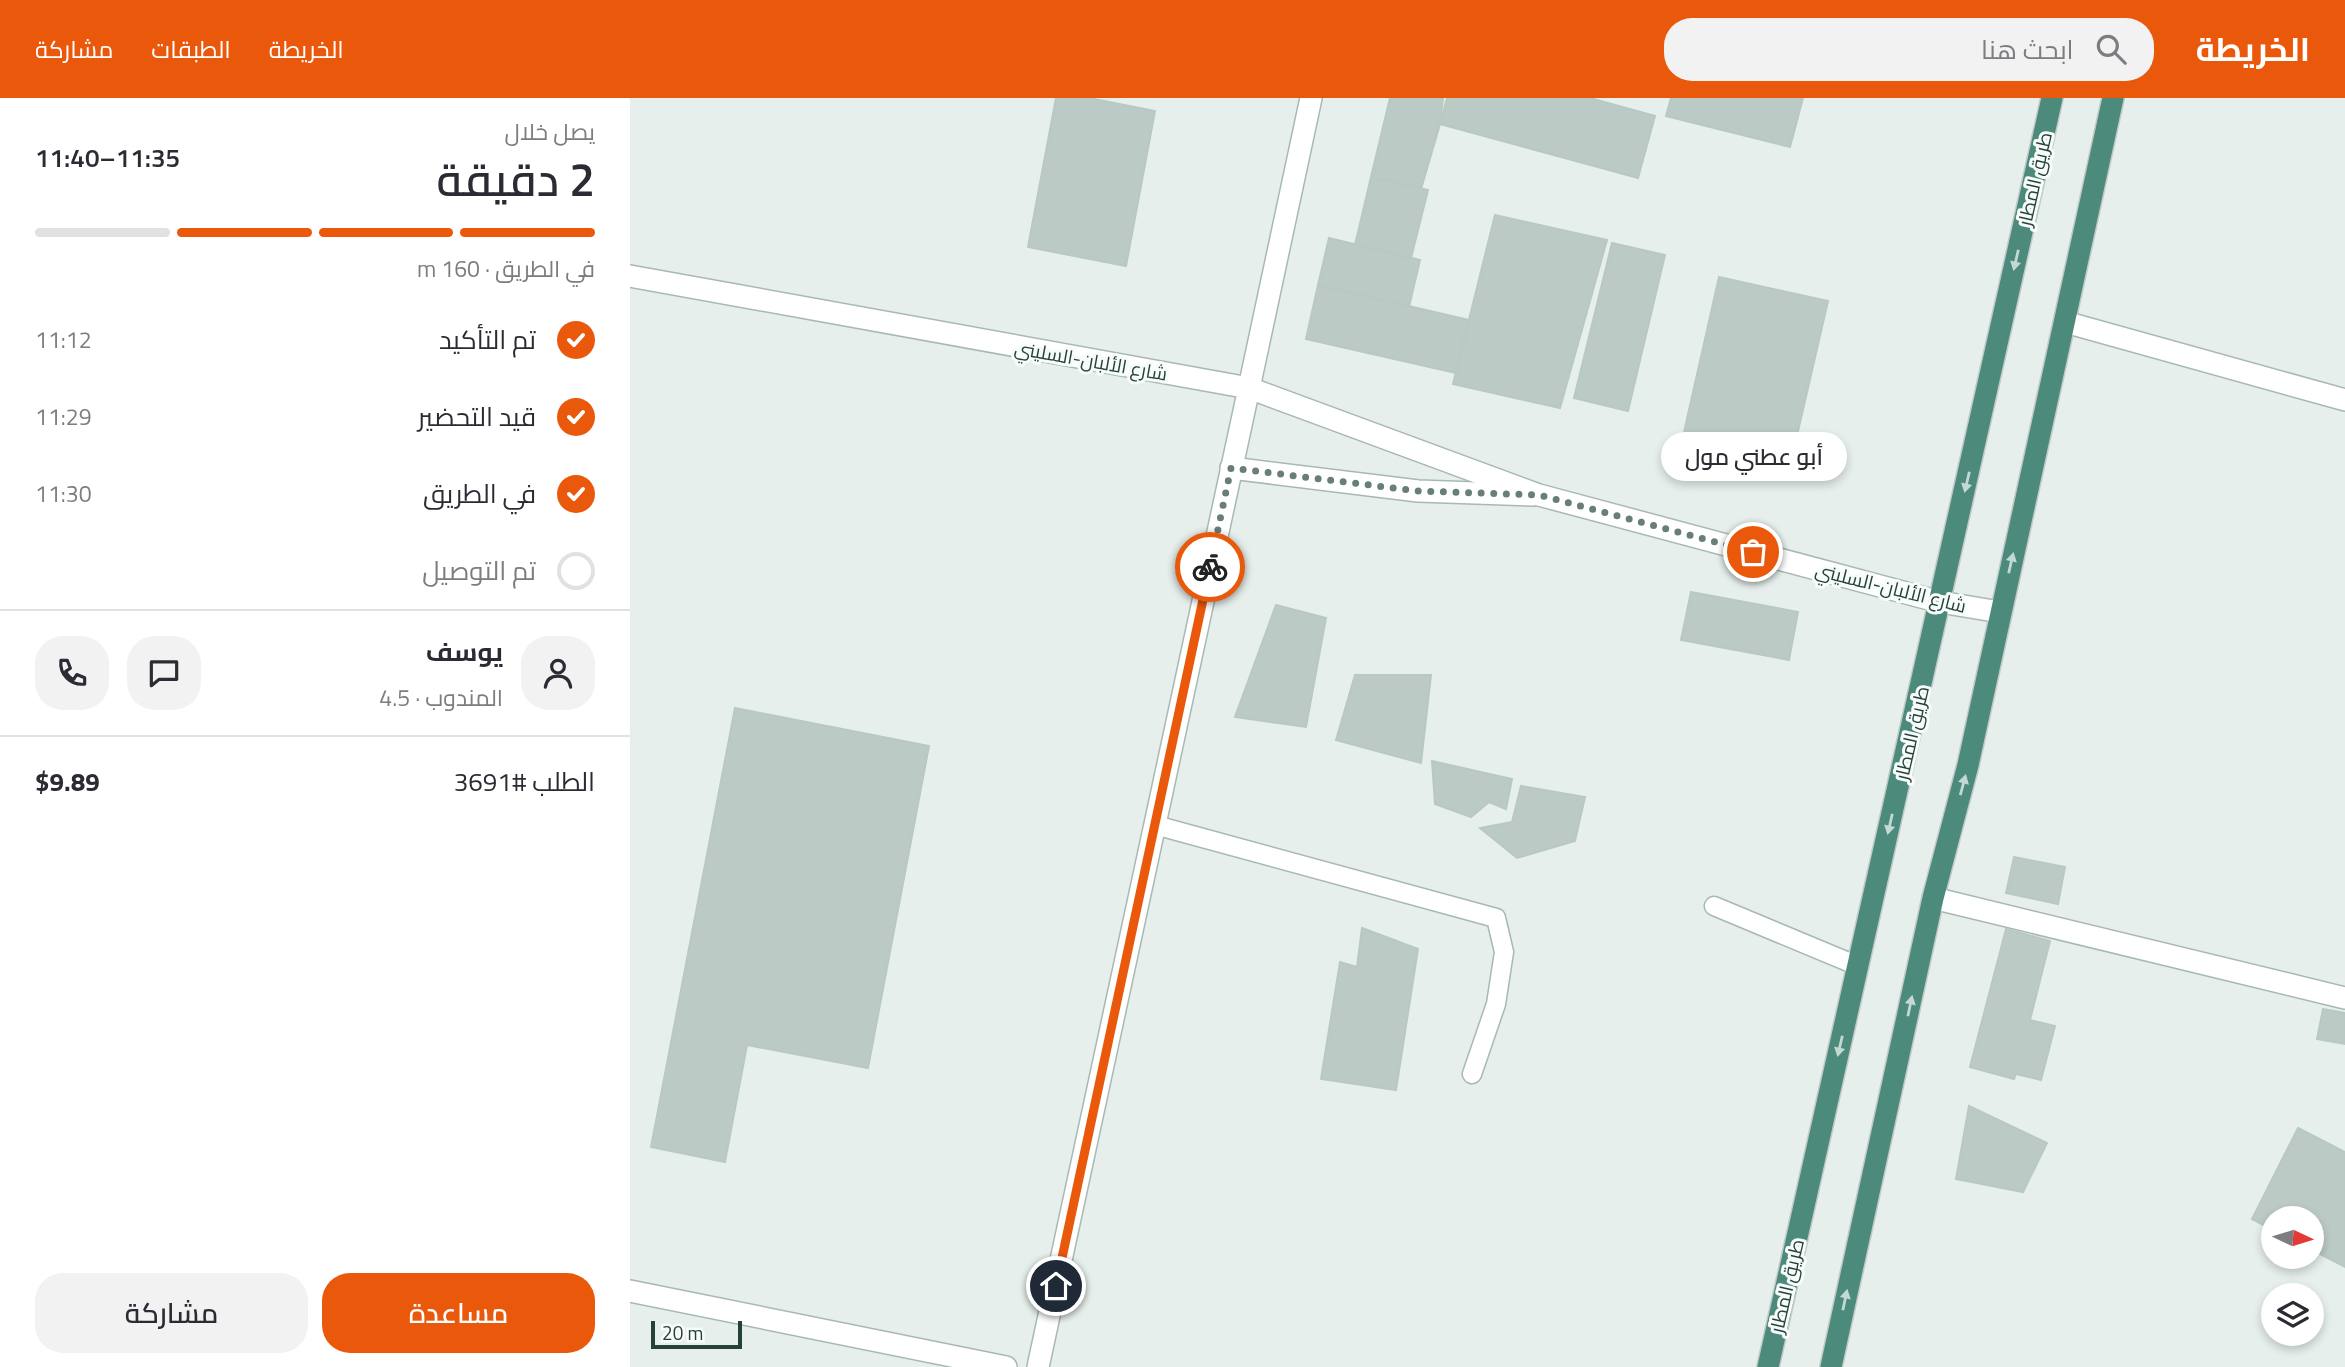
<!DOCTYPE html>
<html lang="ar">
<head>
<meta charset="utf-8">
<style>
  :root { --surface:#fff; --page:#f2f2f3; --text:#2b2b33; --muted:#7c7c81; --line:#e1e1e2; --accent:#ea580c }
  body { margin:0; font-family:"Titillium Web",Cairo,sans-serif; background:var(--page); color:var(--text); direction:rtl; height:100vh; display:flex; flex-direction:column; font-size:26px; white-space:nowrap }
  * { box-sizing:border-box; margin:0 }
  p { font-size:23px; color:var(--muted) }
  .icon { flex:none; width:38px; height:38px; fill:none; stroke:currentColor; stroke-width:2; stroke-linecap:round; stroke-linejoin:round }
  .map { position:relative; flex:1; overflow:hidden; direction:ltr }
  .panel { display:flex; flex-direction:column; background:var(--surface); width:630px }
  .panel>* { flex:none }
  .needle { width:46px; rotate:94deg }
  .fabs { position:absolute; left:1631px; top:1108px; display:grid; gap:14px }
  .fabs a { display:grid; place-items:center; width:63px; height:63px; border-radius:50%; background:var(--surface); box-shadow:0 4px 10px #0003; font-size:35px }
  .scale { position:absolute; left:21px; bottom:18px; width:91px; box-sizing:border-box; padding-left:7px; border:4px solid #24423a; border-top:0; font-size:19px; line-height:24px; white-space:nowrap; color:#24423a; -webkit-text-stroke:5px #f7fbf9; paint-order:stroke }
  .pin { position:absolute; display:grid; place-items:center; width:60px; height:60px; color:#fff; margin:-30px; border:4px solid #fff; border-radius:50%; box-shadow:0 2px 7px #0007 }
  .courier { position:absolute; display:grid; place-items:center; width:70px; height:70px; margin:-35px; border:5px solid #ea580c; border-radius:50%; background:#fff; color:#222; box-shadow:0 2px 9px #0007 }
  .bubble { position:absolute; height:49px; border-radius:24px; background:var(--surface); box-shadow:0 4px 10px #0003; font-size:23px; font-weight:600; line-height:49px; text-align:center; direction:rtl }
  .headline em { font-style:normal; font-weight:600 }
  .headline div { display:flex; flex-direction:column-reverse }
  .headline { display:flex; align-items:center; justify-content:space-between; height:119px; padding:0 35px }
  h1 { font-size:46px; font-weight:600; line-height:52px }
  .bar { display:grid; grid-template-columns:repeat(4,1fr); gap:10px 7px; align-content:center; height:84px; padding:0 35px }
  .bar i { height:9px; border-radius:5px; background:var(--line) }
  .bar .current { background:var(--accent) }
  .bar p { grid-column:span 4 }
  .line { display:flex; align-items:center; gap:18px; padding:0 35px; border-top:2px solid var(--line) }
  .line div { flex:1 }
  .round { display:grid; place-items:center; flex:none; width:74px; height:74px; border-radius:28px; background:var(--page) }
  ol { padding:0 35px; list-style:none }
  li { display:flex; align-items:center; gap:21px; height:77px }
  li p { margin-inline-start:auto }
  li .icon { padding:7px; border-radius:50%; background:var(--accent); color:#fff; stroke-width:4 }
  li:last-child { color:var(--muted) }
  li i { width:38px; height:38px; border:4px solid var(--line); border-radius:50% }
  .button { display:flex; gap:14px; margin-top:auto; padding:14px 35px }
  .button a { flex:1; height:80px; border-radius:28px; background:var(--accent); color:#fff; font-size:28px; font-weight:600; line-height:80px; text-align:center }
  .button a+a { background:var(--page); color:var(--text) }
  header { display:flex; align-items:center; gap:42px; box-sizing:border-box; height:98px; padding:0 35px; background:var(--accent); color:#fff }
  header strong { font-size:33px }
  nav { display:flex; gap:38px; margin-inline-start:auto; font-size:24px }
  .search { width:490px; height:63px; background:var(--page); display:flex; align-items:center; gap:18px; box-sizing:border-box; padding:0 24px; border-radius:28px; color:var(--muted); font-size:26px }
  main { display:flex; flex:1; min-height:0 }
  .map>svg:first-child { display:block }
  .building { fill:#bbcac4; stroke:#b8c9c2; stroke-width:2 }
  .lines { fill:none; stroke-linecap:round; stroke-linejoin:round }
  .service-casing { stroke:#a8b8b2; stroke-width:21 }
  .minor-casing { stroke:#a8b8b2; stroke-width:24 }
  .tertiary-casing { stroke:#a8b8b2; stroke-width:24 }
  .trunk-casing { stroke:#c2cac8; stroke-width:24 }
  .service { stroke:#fff; stroke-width:18 }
  .minor { stroke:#fff; stroke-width:21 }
  .tertiary { stroke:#fff; stroke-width:21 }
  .trunk { stroke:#4c8a7c; stroke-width:21 }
  .oneway { fill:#c4d9d4 }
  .done { stroke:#687f78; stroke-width:7; stroke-dasharray:0 12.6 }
  .route { stroke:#ea580c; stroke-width:9 }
  .labels { text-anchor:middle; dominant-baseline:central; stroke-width:6; stroke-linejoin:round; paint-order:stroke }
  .street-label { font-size:19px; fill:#24423a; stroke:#f7fbf9 }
</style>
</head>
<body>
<header>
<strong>الخريطة</strong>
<div class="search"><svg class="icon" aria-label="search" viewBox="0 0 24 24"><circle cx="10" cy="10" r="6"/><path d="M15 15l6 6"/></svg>ابحث هنا</div>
<nav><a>الخريطة</a><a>الطبقات</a><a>مشاركة</a></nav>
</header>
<main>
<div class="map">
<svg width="1715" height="1269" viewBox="0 0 1715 1269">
  <rect width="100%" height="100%" fill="#e6efeb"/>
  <g class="building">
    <path d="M 426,0 L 459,0 L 525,13 L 496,168 L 398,149 Z"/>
    <path d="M 760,0 L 813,0 L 810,26 L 791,91 L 741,79 Z"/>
    <path d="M 817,0 L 960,0 L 1025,18 L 1008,80 L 810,26 Z"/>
    <path d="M 1041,0 L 1173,0 L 1160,49 L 1036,18 Z"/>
    <path d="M 741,79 L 798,92 L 781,160 L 725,147 Z"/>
    <path d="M 865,117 L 977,142 L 930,310 L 823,286 Z"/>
    <path d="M 699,140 L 790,162 L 779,209 L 688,187 Z"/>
    <path d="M 982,145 L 1035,157 L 998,313 L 944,300 Z"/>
    <path d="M 1089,179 L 1198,203 L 1160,368 L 1052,343 Z"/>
    <path d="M 688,187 L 839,222 L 826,275 L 676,241 Z"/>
    <path d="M 1061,494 L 1168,514 L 1159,562 L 1051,542 Z"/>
    <path d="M 646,507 L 696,520 L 676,629 L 605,619 Z"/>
    <path d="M 725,577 L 801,577 L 791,665 L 706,642 Z"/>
    <path d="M 105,610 L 299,648 L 238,970 L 117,947 L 95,1064 L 21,1049 Z"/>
    <path d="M 802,663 L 882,681 L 876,711 L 859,704 L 841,719 L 805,706 Z"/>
    <path d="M 891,688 L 955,699 L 945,743 L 887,760 L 850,730 L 882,724 Z"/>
    <path d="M 1384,759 L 1435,769 L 1428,806 L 1376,795 Z"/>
    <path d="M 732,830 L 788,851 L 766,992 L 691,981 L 710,864 L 727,869 Z"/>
    <path d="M 1376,831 L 1420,843 L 1400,922 L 1425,928 L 1411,982 L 1386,976 L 1384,981 L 1340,969 Z"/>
    <path d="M 1693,911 L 1715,915 L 1715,946 L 1687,941 Z"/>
    <path d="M 1339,1008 L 1417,1045 L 1393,1094 L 1326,1081 Z"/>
    <path d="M 1668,1030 L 1715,1054 L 1715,1169 L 1682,1152 L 1682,1120 L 1643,1120 L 1643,1132 L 1622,1121 Z"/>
  </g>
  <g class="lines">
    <defs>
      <g id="service">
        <path d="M 525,727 L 866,820 L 874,854 L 866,906 L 842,976"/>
        <path d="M 1084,808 L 1228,868"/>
      </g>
      <g id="minor">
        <path d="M 1435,224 L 1715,302"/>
        <path d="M 601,370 L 788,393 L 903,397"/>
        <path d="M 1303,800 L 1715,900"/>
        <path d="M 0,1193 L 376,1269"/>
        <path d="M 408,1269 L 619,290"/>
      </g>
      <g id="tertiary">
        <path d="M 0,178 L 619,290 L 909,397 L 1310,504 L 1370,514"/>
        <path d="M 619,290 L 681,0"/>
      </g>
      <g id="trunk">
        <path d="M 1138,1269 L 1422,0"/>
        <path d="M 1201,1269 L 1303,800 L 1338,667 L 1483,0"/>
      </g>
    </defs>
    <use href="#service" class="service-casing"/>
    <use href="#minor" class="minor-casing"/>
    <use href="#tertiary" class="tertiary-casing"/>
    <use href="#trunk" class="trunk-casing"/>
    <use href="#service" class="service"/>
    <use href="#minor" class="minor"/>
    <use href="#tertiary" class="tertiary"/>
    <use href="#trunk" class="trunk"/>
  </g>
  <defs><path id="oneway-solid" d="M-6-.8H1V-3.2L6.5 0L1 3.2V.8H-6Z" transform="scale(1.75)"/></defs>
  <g class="oneway">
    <use href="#oneway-solid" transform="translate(1386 162) rotate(103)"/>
    <use href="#oneway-solid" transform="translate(1337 384) rotate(103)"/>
    <use href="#oneway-solid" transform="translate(1381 465) rotate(-77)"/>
    <use href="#oneway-solid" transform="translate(1333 687) rotate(-75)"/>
    <use href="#oneway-solid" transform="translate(1260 726) rotate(103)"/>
    <use href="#oneway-solid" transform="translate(1280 908) rotate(-78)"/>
    <use href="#oneway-solid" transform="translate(1210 948) rotate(103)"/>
    <use href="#oneway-solid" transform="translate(1215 1202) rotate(-78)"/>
  </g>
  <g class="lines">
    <path class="done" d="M 580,469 L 601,370 L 788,393 L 909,397 L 1123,454"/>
    <path class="route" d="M 426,1188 L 580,469"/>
  </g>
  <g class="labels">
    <g class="street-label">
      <text transform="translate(1404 81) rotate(-77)">طريق المطار</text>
      <text transform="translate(461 262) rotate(10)">شارع الألبان-السليني</text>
      <text transform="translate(1261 489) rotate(14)">شارع الألبان-السليني</text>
      <text transform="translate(1281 635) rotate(-77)">طريق المطار</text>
      <text transform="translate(1156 1188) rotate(-77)">طريق المطار</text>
    </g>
  </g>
</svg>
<div class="fabs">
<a><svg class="needle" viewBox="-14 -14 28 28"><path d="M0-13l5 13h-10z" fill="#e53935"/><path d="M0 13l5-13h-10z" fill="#7c7c81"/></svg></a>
<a><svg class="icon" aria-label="layers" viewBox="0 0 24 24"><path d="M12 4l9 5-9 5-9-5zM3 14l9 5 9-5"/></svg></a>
</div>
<div class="scale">20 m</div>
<div class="pin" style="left:1123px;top:454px;background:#ea580c"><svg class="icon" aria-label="bag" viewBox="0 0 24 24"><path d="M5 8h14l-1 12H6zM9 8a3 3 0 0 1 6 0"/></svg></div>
<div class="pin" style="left:426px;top:1188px;background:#1f2937"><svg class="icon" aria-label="home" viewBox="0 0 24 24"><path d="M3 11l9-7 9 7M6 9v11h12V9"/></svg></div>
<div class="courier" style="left:580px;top:469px"><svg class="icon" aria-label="bike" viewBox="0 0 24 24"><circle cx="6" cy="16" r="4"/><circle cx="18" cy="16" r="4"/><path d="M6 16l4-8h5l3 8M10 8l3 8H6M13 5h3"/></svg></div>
<div class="bubble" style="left:1031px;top:334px;width:186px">أبو عطني مول</div>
</div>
<section class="panel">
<div class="headline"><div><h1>2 دقيقة</h1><p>يصل خلال</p></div><em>11:35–11:40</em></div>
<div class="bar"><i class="current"></i><i class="current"></i><i class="current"></i><i></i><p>في الطريق · 160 m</p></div>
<ol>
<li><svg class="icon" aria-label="check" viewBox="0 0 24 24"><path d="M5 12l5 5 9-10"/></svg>تم التأكيد<p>11:12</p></li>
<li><svg class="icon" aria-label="check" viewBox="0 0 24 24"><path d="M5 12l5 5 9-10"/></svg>قيد التحضير<p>11:29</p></li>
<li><svg class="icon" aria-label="check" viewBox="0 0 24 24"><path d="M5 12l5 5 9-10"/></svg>في الطريق<p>11:30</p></li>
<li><i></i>تم التوصيل</li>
</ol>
<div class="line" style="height:126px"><a class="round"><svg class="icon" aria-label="person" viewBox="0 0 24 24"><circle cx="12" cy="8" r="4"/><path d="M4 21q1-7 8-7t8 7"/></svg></a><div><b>يوسف</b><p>المندوب · 4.5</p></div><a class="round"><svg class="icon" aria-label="chat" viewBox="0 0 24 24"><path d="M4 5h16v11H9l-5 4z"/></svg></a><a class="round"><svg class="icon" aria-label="phone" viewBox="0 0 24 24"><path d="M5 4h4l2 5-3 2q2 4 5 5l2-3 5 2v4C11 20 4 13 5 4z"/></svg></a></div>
<div class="line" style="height:91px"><div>الطلب #3691</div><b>$9.89</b></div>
<div class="button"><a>مساعدة</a><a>مشاركة</a></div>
</section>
</main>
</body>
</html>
